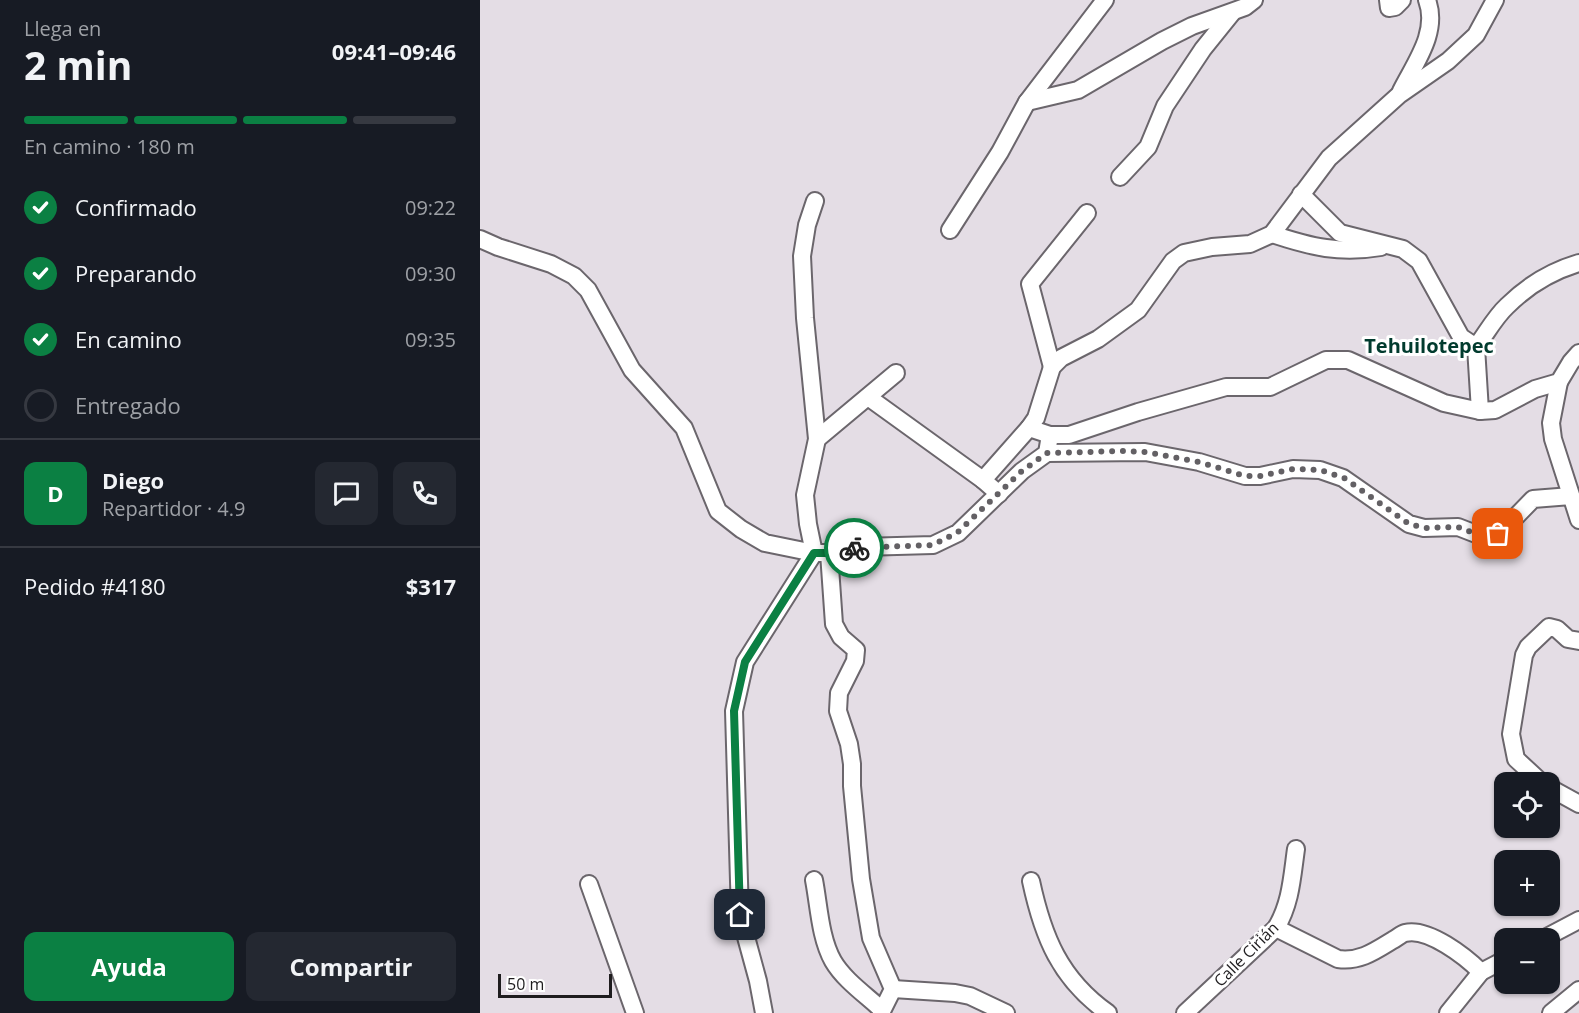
<!DOCTYPE html>
<html lang="es">
<head>
<meta charset="utf-8">
<style>
  :root { --surface:#171b24; --page:#242831; --text:#f1f3f6; --muted:#9ea1a6; --line:#363941; --accent:#0b8043 }
  body { margin:0; font-family:"Open Sans",sans-serif; background:var(--page); color:var(--text); height:100vh; display:flex; flex-direction:column; font-size:22px; white-space:nowrap }
  * { box-sizing:border-box; margin:0 }
  p { font-size:20px; color:var(--muted) }
  .icon { flex:none; width:33px; height:33px; fill:none; stroke:currentColor; stroke-width:2; stroke-linecap:round; stroke-linejoin:round }
  .map { position:relative; flex:1; overflow:hidden }
  .sheet { display:flex; flex-direction:column; background:var(--surface); width:480px }
  .sheet>* { flex:none }
  .fabs { position:absolute; left:1014px; top:772px; display:grid; gap:12px }
  .fabs a { display:grid; place-items:center; width:66px; height:66px; border-radius:12px; background:var(--surface); box-shadow:0 2px 4px #0004; font-size:30px }
  .scale { position:absolute; left:18px; bottom:15px; width:114px; box-sizing:border-box; padding-left:6px; border:3px solid #1e1c1e; border-top:0; font-size:16px; line-height:21px; white-space:nowrap; color:#1e1c1e; -webkit-text-stroke:4px #fff; paint-order:stroke }
  .pin { position:absolute; display:grid; place-items:center; width:51px; height:51px; color:#fff; margin:-26px; border-radius:12px; box-shadow:0 3px 9px #0006 }
  .courier { position:absolute; display:grid; place-items:center; width:60px; height:60px; margin:-30px; border:4px solid #0b8043; border-radius:50%; background:#fff; color:#222; box-shadow:0 2px 8px #0007 }
  .overview em { font-style:normal; font-weight:700 }
  .overview div { display:flex; flex-direction:column-reverse }
  .overview { display:flex; align-items:center; justify-content:space-between; height:102px; padding:0 24px }
  h1 { font-size:39px; font-weight:700; line-height:45px }
  .bar { display:grid; grid-template-columns:repeat(4,1fr); gap:9px 6px; align-content:center; height:72px; padding:0 24px }
  .bar i { height:8px; border-radius:4px; background:var(--line) }
  .bar .selected { background:var(--accent) }
  .bar p { grid-column:span 4 }
  .line { display:flex; align-items:center; gap:15px; padding:0 24px; border-top:2px solid var(--line) }
  .line div { flex:1 }
  .round { display:grid; place-items:center; flex:none; width:63px; height:63px; border-radius:12px; background:var(--page) }
  ol { padding:0 24px; list-style:none }
  li { display:flex; align-items:center; gap:18px; height:66px }
  li p { margin-inline-start:auto }
  li .icon { padding:6px; border-radius:50%; background:var(--accent); color:#fff; stroke-width:4 }
  li:last-child { color:var(--muted) }
  li i { width:33px; height:33px; border:3px solid var(--line); border-radius:50% }
  .action { display:flex; gap:12px; margin-top:auto; padding:12px 24px }
  .action a { flex:1; height:69px; border-radius:12px; background:var(--accent); color:#fff; font-size:24px; font-weight:700; line-height:69px; text-align:center }
  .action a+a { background:var(--page); color:var(--text) }
  main { display:flex; flex:1; min-height:0 }
  .map>svg:first-child { display:block }
  .lines { fill:none; stroke-linecap:round; stroke-linejoin:round }
  .minor-casing { stroke:#6b666c; stroke-width:20 }
  .minor { stroke:#fff; stroke-width:16 }
  .done { stroke:#636064; stroke-width:6; stroke-dasharray:0 10.8 }
  .route { stroke:#0b8043; stroke-width:8 }
  .labels { text-anchor:middle; dominant-baseline:central; stroke-width:6; stroke-linejoin:round; paint-order:stroke }
  .street-label { font-size:16px; fill:#1e1c1e; stroke:#fff }
  .quarter-label { font-size:20px; font-weight:bold; fill:#013b2e; stroke:#fff }
</style>
</head>
<body>
<main>
<section class="sheet">
<div class="overview"><div><h1>2 min</h1><p>Llega en</p></div><em>09:41–09:46</em></div>
<div class="bar"><i class="selected"></i><i class="selected"></i><i class="selected"></i><i></i><p>En camino · 180 m</p></div>
<ol>
<li><svg class="icon" aria-label="check" viewBox="0 0 24 24"><path d="M5 12l5 5 9-10"/></svg>Confirmado<p>09:22</p></li>
<li><svg class="icon" aria-label="check" viewBox="0 0 24 24"><path d="M5 12l5 5 9-10"/></svg>Preparando<p>09:30</p></li>
<li><svg class="icon" aria-label="check" viewBox="0 0 24 24"><path d="M5 12l5 5 9-10"/></svg>En camino<p>09:35</p></li>
<li><i></i>Entregado</li>
</ol>
<div class="line" style="height:108px"><b class="round" style="background:var(--accent);color:#fff">D</b><div><b>Diego</b><p>Repartidor · 4.9</p></div><a class="round"><svg class="icon" aria-label="chat" viewBox="0 0 24 24"><path d="M4 5h16v11H9l-5 4z"/></svg></a><a class="round"><svg class="icon" aria-label="phone" viewBox="0 0 24 24"><path d="M5 4h4l2 5-3 2q2 4 5 5l2-3 5 2v4C11 20 4 13 5 4z"/></svg></a></div>
<div class="line" style="height:78px"><div>Pedido #4180</div><b>$317</b></div>
<div class="action"><a>Ayuda</a><a>Compartir</a></div>
</section>
<div class="map">
<svg width="1099" height="1013" viewBox="0 0 1099 1013">
  <rect width="100%" height="100%" fill="#e4dde5"/>
  <g class="lines">
    <defs>
      <g id="minor">
        <path d="M 908,0 L 909,8 L 915,7 L 922,0"/>
        <path d="M 921,91 C 935,63 959,32 947,0"/>
        <path d="M 547,102 L 598,90 L 682,41 L 712,26 L 765,7 L 774,0"/>
        <path d="M 640,177 L 668,147 L 685,106 L 723,49 L 752,13"/>
        <path d="M 821,194 L 860,233 L 923,249 L 939,261 L 981,337 L 996,347 L 1000,411"/>
        <path d="M 470,230 L 520,152 L 547,102 L 625,0"/>
        <path d="M 792,234 C 831,247 860,254 901,247"/>
        <path d="M 0,239 L 18,247 L 71,264 L 94,276 L 108,290 L 152,370 L 204,428 L 238,511 L 261,529 L 285,543 L 334,553 L 349,553 L 381,547 L 453,545 L 478,533 L 542,471 L 567,453 L 570,435 L 549,428 L 556,418 L 572,367 L 581,358 L 618,339 L 658,310 L 693,261 L 704,253 L 732,247 L 770,244 L 792,234 L 849,158 L 919,95 L 968,61 L 996,35 L 1015,0"/>
        <path d="M 996,347 C 1006,334 1015,317 1027,306 C 1047,286 1072,271 1099,263"/>
        <path d="M 572,367 L 550,284 L 607,213"/>
        <path d="M 1079,382 L 1071,423 L 1073,439 L 1099,520"/>
        <path d="M 388,397 L 503,480 L 519,494"/>
        <path d="M 570,435 L 589,435 L 658,412 L 746,387 L 790,387 L 846,360 L 868,360 L 964,403 L 1000,411 L 1015,410 L 1055,389 L 1079,382 L 1091,362 L 1099,353"/>
        <path d="M 337,439 L 416,373"/>
        <path d="M 567,453 L 665,452 L 719,462 L 765,476 L 780,476 L 813,469 L 840,470 L 863,478 L 929,524 L 944,528 L 978,527 L 1009,539 L 1019,534 L 1053,499 L 1091,496"/>
        <path d="M 503,480 L 549,428"/>
        <path d="M 334,553 L 328,524 L 325,495 L 337,439 L 325,318 L 322,256 L 327,225 L 335,201"/>
        <path d="M 349,553 L 354,624 L 361,637 L 376,650 L 375,661 L 359,693 L 358,711 L 369,744 L 372,764 L 372,786 L 381,879 L 391,938 L 413,989 L 401,1013"/>
        <path d="M 1062,783 L 1036,759 L 1031,734 L 1044,655 L 1048,647 L 1069,627 L 1077,629 L 1088,639 L 1099,641"/>
        <path d="M 1070,788 L 1099,804"/>
        <path d="M 334,880 C 339,906 340,938 353,961 C 364,980 386,995 402,1010"/>
        <path d="M 551,881 C 563,937 580,979 628,1013"/>
        <path d="M 109,884 L 155,1013"/>
        <path d="M 796,928 L 858,959 C 880,962 895,951 913,940 C 917,938 921,934 925,933 C 948,927 986,957 1001,972"/>
        <path d="M 1063,939 L 1099,920"/>
        <path d="M 413,989 L 475,993 L 490,996 L 526,1013"/>
        <path d="M 284,1013 L 278,981 L 260,915 L 254,711 L 265,662 L 334,553"/>
        <path d="M 705,1013 L 796,928 C 811,903 812,877 816,849"/>
        <path d="M 968,1013 L 1001,972 L 1024,960"/>
        <path d="M 1071,1013 L 1099,990"/>
      </g>
    </defs>
    <use href="#minor" class="minor-casing"/>
    <use href="#minor" class="minor"/>
  </g>
  <g class="lines">
    <path class="done" d="M 374,548 L 453,545 L 478,532 L 542,471 L 567,453 L 645,451 L 665,452 L 719,462 L 765,476 L 780,476 L 813,469 L 840,470 L 864,478 L 929,524 L 945,528 L 978,527 L 1009,539 L 1018,534"/>
    <path class="route" d="M 260,915 L 254,711 L 265,662 L 334,553 L 349,553 L 374,548"/>
  </g>
  <g class="labels">
    <g class="street-label">
      <text transform="translate(766 954) rotate(-45)">Calle Cirián</text>
    </g>
    <g class="quarter-label">
      <text x="949" y="345">Tehuilotepec</text>
    </g>
  </g>
</svg>
<div class="fabs">
<a><svg class="icon" aria-label="locate" viewBox="0 0 24 24"><circle cx="12" cy="12" r="6"/><path d="M12 2v4M12 18v4M2 12h4M18 12h4"/></svg></a>
<a>+</a>
<a>−</a>
</div>
<div class="scale">50 m</div>
<div class="pin" style="left:1018px;top:534px;background:#ea580c"><svg class="icon" aria-label="bag" viewBox="0 0 24 24"><path d="M5 8h14l-1 12H6zM9 8a3 3 0 0 1 6 0"/></svg></div>
<div class="pin" style="left:260px;top:915px;background:#1f2937"><svg class="icon" aria-label="home" viewBox="0 0 24 24"><path d="M3 11l9-7 9 7M6 9v11h12V9"/></svg></div>
<div class="courier" style="left:374px;top:548px"><svg class="icon" aria-label="bike" viewBox="0 0 24 24"><circle cx="6" cy="16" r="4"/><circle cx="18" cy="16" r="4"/><path d="M6 16l4-8h5l3 8M10 8l3 8H6M13 5h3"/></svg></div>
</div>
</main>
</body>
</html>
